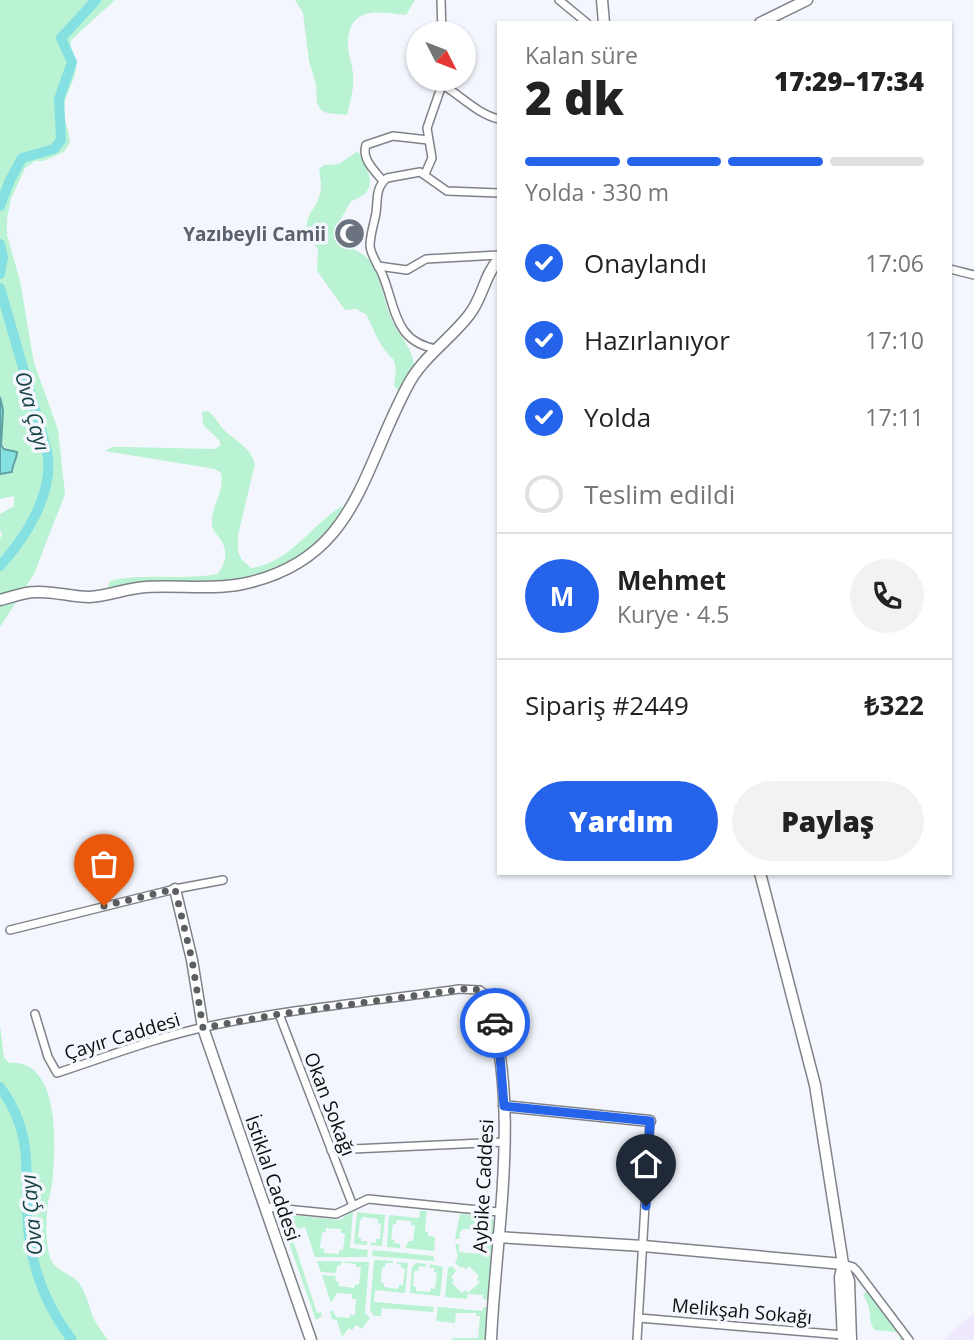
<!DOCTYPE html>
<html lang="tr">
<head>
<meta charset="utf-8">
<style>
  :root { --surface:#fff; --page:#f2f2f2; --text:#222; --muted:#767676; --line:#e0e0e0; --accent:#2563eb }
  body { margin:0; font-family:"Open Sans",sans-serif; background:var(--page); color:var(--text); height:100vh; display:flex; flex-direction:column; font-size:26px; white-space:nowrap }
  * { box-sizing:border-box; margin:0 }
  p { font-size:23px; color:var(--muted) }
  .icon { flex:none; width:38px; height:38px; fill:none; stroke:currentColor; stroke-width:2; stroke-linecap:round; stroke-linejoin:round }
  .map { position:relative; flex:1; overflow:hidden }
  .panel { position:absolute; left:497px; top:21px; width:455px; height:854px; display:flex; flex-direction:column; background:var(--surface); border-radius:0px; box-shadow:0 2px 5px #0004 }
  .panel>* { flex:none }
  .needle { width:46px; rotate:132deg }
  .buttons { position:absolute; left:406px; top:21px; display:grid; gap:14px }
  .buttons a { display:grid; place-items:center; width:70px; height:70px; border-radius:50%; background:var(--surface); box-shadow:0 2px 5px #0004; font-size:35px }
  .pin { position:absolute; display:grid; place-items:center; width:60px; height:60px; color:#fff; margin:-72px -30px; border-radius:50% 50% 50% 0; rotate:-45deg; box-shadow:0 0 7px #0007 }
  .pin .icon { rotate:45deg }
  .courier { position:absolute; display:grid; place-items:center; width:70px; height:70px; margin:-35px; border:5px solid #2563eb; border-radius:50%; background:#fff; color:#222; box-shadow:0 2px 9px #0007 }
  .summary em { font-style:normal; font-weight:800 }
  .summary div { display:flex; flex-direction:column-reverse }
  .summary { display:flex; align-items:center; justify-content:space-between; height:119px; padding:0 28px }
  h1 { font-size:46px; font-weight:800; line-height:52px }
  .bar { display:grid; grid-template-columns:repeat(4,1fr); gap:10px 7px; align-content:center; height:84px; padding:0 28px }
  .bar i { height:9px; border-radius:5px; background:var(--line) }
  .bar .current { background:var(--accent) }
  .bar p { grid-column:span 4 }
  .line { display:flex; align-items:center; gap:18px; padding:0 28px; border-top:2px solid var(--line) }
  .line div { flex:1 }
  .round { display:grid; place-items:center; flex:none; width:74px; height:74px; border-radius:37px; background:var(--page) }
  ol { padding:0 28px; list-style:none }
  li { display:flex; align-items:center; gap:21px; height:77px }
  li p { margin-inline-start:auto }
  li .icon { padding:7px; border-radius:50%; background:var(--accent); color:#fff; stroke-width:4 }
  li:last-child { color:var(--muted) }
  li i { width:38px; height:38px; border:4px solid var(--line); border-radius:50% }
  .action { display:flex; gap:14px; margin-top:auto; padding:14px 28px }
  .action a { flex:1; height:80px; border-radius:42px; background:var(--accent); color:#fff; font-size:28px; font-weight:800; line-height:80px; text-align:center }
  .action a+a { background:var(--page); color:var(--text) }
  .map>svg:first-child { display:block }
  .education { fill:#efe8fe }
  .green { fill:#baf2d4; fill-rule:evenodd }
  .water { fill:#85e0e2; stroke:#60a1a3; stroke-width:2 }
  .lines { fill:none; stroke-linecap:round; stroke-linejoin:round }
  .river { stroke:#85e0e2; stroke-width:10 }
  .street-casing { stroke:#7f8288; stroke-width:10 }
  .secondary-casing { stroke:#7f8288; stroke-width:13 }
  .street { stroke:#fff; stroke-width:7 }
  .secondary { stroke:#fff; stroke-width:10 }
  .done { stroke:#5c5f62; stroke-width:7; stroke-dasharray:0 12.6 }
  .route { stroke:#2563eb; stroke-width:9 }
  .labels { text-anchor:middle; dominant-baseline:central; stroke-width:7; stroke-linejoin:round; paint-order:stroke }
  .worship-label { font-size:19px; font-weight:bold; fill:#5b616d; stroke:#f3f7fd; text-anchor:end }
  .street-label { font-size:19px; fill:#0b0d0f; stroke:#f3f7fd }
  .water-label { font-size:21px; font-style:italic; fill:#194345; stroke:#f3f7fd }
</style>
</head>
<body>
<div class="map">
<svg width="974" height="1340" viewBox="0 0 974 1340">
  <rect width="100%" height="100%" fill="#f3f7fd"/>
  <path class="education" d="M 974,1313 L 974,1340 L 943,1340 Z"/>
  <g class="green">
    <path d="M 0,0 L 115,0 L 71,40 L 70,49 C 86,70 66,85 64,108 C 63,118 69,131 70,142 L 64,152 L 43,161 L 35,161 L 25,168 L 11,199 L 7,219 L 7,235 L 20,281 L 34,363 L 58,430 L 65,494 L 34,574 L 0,627 L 0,539 L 2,534 L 0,530 L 0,514 L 14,506 L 14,496 L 0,499 L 0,474 L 12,472 L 11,466 L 15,460 L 13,451 L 1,445 L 0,440 L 3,410 L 0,397 Z"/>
    <path d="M 295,0 L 415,0 L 406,15 C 379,12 348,5 348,44 C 348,55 353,65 353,77 C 354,90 350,102 347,115 L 327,113 L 321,110 L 317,103 L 316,84 L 309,61 L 303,13 Z"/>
    <path d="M 358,151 C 369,172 381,191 351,201 L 334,231 C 341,246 357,248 368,259 C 382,274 383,302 392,320 C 399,336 412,347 414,364 L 399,391 L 394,386 L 396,370 L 394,360 C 379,347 375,332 366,314 L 356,309 L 345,310 L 317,271 L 318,249 L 306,234 C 307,211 312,215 319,197 C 323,187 320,178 319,169 L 324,165 L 339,164 Z"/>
    <path d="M 208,411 C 215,416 218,423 223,429 C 235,441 250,446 255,464 L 238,535 L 238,552 L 242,560 L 251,568 C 290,563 311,525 342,506 L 345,513 L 313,550 L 270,573 L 246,580 L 111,589 L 108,586 L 110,581 C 146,572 181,581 217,574 C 225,566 228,553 222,542 C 218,534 212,533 212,523 C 211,505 225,492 221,473 L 215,469 L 105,451 L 112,447 L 126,447 L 214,449 L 220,446 L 220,441 L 203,425 L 202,412 Z"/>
    <path d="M 0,1025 L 4,1057 L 9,1063 C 59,1059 56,1140 53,1173 C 53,1186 48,1198 47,1211 C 46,1224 46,1240 49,1254 C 53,1272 69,1271 79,1283 C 86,1292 89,1307 93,1317 C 97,1326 103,1333 108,1340 L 0,1340 Z"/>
    <path d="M 420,1211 L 427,1211 L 425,1232 L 428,1232 L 428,1236 L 435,1237 L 434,1251 L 405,1248 L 409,1241 L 413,1241 L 415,1226 L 411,1225 L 411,1221 L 397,1220 L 396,1224 L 393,1224 L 391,1239 L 394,1240 L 394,1243 L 400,1244 L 400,1248 L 387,1247 L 389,1215 L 419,1218 Z"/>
    <path d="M 351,1212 L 353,1212 L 350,1248 L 368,1250 L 367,1257 L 315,1257 L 305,1227 L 290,1231 L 317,1313 L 321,1312 L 322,1316 L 316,1320 L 280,1217 L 282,1214 L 340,1220 ZM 326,1228 L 341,1229 L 341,1233 L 345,1234 L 343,1250 L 339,1250 L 339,1254 L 324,1253 L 324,1249 L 320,1248 L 322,1232 L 326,1232 Z"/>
    <path d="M 357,1212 L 385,1215 L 382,1246 L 371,1245 L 371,1242 L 376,1243 L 376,1239 L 380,1239 L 381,1224 L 378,1223 L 378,1219 L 363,1217 L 360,1221 L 358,1237 L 361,1238 L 361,1241 L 367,1241 L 367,1245 L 354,1244 Z"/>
    <path d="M 460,1214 L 491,1217 L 494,1220 L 490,1300 L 483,1299 L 483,1295 L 468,1294 L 467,1299 L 445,1297 L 448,1268 L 452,1266 L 456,1271 L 451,1277 L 454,1280 L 452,1283 L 462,1293 L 465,1290 L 468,1293 L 480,1282 L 477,1279 L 479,1276 L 469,1266 L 466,1269 L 463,1267 L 461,1268 L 455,1263 L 458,1256 L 455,1244 L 459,1244 L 459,1252 L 481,1254 L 483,1235 L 479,1230 L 463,1229 L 460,1232 L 459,1239 L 455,1239 Z"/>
    <path d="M 373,1250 L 433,1256 L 435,1261 L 372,1256 Z"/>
    <path d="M 374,1260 L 393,1261 L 393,1263 L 386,1263 L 385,1267 L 382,1267 L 381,1283 L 384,1283 L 384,1287 L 398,1289 L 399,1285 L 403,1285 L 405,1269 L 401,1268 L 401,1265 L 397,1264 L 397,1262 L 408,1263 L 405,1293 L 375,1290 L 374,1302 L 434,1307 L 433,1312 L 382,1308 L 381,1316 L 374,1316 L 370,1310 Z"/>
    <path d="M 317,1261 L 369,1262 L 365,1313 L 370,1318 L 362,1329 L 356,1325 L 352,1330 L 349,1328 L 342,1337 L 337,1320 L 332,1319 L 330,1311 L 332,1310 L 336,1317 L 350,1318 L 350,1315 L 355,1315 L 356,1299 L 352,1299 L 352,1294 L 337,1293 L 331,1303 L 322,1275 L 336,1276 L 335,1281 L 339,1282 L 339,1286 L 354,1288 L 355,1285 L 359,1284 L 361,1267 L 356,1267 L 356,1264 L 341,1262 L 341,1265 L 337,1266 L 336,1273 L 321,1272 Z"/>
    <path d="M 416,1263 L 426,1264 L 426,1267 L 419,1266 L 418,1271 L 414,1271 L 413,1286 L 416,1287 L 416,1291 L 430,1292 L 431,1288 L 435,1289 L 437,1273 L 434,1272 L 434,1268 L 430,1268 L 430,1264 L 443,1267 L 440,1296 L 410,1293 L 412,1267 Z"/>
    <path d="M 868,1290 L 906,1340 L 900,1340 L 900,1336 L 897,1332 L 875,1330 C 866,1319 874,1311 863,1295 Z"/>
    <path d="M 438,1307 L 482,1311 L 483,1307 L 489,1308 L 486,1340 L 452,1340 L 453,1338 L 478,1338 L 480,1316 L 476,1316 L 476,1313 L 456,1313 L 455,1323 L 436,1321 Z"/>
  </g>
  <path class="water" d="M 0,397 L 3,410 L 1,445 L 4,449 L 17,452 C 17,459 12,465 12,472 L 0,474 Z"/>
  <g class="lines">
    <g class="river">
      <path d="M 0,206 L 10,180 L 22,158 L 54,149 L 61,140 L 59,99 L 72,62 L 61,38 L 96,0"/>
      <path d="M 0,244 L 3,257 L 0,274"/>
      <path d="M 0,288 L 47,451 C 55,492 26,537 0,566"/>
      <path d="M 0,1087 C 38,1138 22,1179 29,1237 C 34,1274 49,1310 72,1340"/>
    </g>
    <defs>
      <g id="street">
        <path d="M 441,0 L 442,33"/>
        <path d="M 559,0 L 587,23"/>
        <path d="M 443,85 C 461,96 479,115 499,119"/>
        <path d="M 425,174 L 432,158 L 427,128 L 444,79"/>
        <path d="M 383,181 C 375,171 361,159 366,145 L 393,136 L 428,140"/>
        <path d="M 378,266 L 407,270 L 426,259 L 499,255"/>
        <path d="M 950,269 L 974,275"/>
        <path d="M 437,349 C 394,342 396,308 383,276 C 379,266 371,256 370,246 C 370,235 374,224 376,213 C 378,199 375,188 387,178 L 420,172 L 447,191 L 499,193"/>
        <path d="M 10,930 L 175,889 L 223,880"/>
        <path d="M 35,1014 L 48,1057 L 57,1073 C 106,1057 155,1038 205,1027 C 289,1009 375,1001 459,989 L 480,990 L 486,995"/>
        <path d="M 279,1014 L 353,1206"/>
        <path d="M 331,1150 L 504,1142"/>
        <path d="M 265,1207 L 336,1214 L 368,1199 L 499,1212"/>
        <path d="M 843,1264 L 853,1267 L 857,1271 L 909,1340"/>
        <path d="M 639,1318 L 843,1335"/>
        <path d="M 637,1340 L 650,1121"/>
      </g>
      <g id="secondary">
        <path d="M 602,0 L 604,23"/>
        <path d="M 760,23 L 807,0"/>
        <path d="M 0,600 C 12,597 24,592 36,592 C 54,591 71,597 89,597 C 109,596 127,588 146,587 C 178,585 211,590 242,584 C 355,561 361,473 407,387 C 421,358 450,340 469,315 C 483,298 484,275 499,259"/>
        <path d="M 760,873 L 815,1085 L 843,1264 L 849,1281 L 851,1340"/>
        <path d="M 175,889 L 192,960 L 203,1028 L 311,1340"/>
        <path d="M 486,995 C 522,1104 496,1227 491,1340"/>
        <path d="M 504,1106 L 650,1121"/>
        <path d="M 497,1237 L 643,1246 L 843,1264"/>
        <path d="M 843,1340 L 840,1277 L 843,1264"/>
      </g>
    </defs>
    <use href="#street" class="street-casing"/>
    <use href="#secondary" class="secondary-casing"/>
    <use href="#street" class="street"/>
    <use href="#secondary" class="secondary"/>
  </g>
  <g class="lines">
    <path class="done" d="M 104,906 L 175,889 L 192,960 L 203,1028 L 279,1014 L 471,988 C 489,991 490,1007 495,1023"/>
    <path class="route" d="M 495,1023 L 500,1056 L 504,1106 L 650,1121 L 646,1206"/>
  </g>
  <defs>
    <symbol id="mosque-disc" viewBox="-11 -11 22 22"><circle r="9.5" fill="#6b7280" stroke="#f3f7fd"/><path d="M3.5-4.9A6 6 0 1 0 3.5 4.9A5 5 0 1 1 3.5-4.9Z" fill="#fff"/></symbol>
  </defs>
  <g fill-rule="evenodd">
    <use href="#mosque-disc" x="332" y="216" width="35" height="35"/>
  </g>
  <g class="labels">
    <g class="worship-label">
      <text x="326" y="234">Yazıbeyli Camii</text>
    </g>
    <g class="street-label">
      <text transform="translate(122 1036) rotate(-17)">Çayır Caddesi</text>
      <text transform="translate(330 1104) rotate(69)">Okan Sokağı</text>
      <text transform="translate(273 1178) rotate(71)">İstiklal Caddesi</text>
      <text transform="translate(483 1186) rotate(-87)">Aybike Caddesi</text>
      <text transform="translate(742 1311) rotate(5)">Melikşah Sokağı</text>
    </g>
    <g class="water-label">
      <text transform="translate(33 411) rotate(75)">Ova Çayı</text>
      <text transform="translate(31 1215) rotate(-95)">Ova Çayı</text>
    </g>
  </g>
</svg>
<div class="buttons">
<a><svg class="needle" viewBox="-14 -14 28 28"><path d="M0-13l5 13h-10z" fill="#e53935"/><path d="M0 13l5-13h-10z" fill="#767676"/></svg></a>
</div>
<div class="pin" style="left:104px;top:906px;background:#ea580c"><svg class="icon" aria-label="bag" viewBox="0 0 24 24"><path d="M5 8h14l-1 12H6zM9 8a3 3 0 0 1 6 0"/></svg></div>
<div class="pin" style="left:646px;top:1206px;background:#1f2937"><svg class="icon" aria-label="home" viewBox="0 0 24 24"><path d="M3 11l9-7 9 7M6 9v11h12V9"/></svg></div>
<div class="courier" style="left:495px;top:1023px"><svg class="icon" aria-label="car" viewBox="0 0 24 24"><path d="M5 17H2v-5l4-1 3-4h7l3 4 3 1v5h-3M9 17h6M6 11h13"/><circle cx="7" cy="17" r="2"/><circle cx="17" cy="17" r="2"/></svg></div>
<section class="panel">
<div class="summary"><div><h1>2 dk</h1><p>Kalan süre</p></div><em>17:29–17:34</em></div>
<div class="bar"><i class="current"></i><i class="current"></i><i class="current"></i><i></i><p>Yolda · 330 m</p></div>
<ol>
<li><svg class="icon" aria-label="check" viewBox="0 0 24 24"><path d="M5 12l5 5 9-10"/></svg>Onaylandı<p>17:06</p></li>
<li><svg class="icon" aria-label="check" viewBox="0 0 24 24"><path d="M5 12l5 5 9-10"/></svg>Hazırlanıyor<p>17:10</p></li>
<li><svg class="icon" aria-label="check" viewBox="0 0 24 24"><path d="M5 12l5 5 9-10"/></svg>Yolda<p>17:11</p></li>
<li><i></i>Teslim edildi</li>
</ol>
<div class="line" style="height:126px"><b class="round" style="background:var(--accent);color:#fff">M</b><div><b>Mehmet</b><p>Kurye · 4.5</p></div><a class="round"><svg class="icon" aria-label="phone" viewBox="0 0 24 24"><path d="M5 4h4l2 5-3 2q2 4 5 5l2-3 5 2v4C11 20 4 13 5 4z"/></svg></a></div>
<div class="line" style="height:91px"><div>Sipariş #2449</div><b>₺322</b></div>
<div class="action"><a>Yardım</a><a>Paylaş</a></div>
</section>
</div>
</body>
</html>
